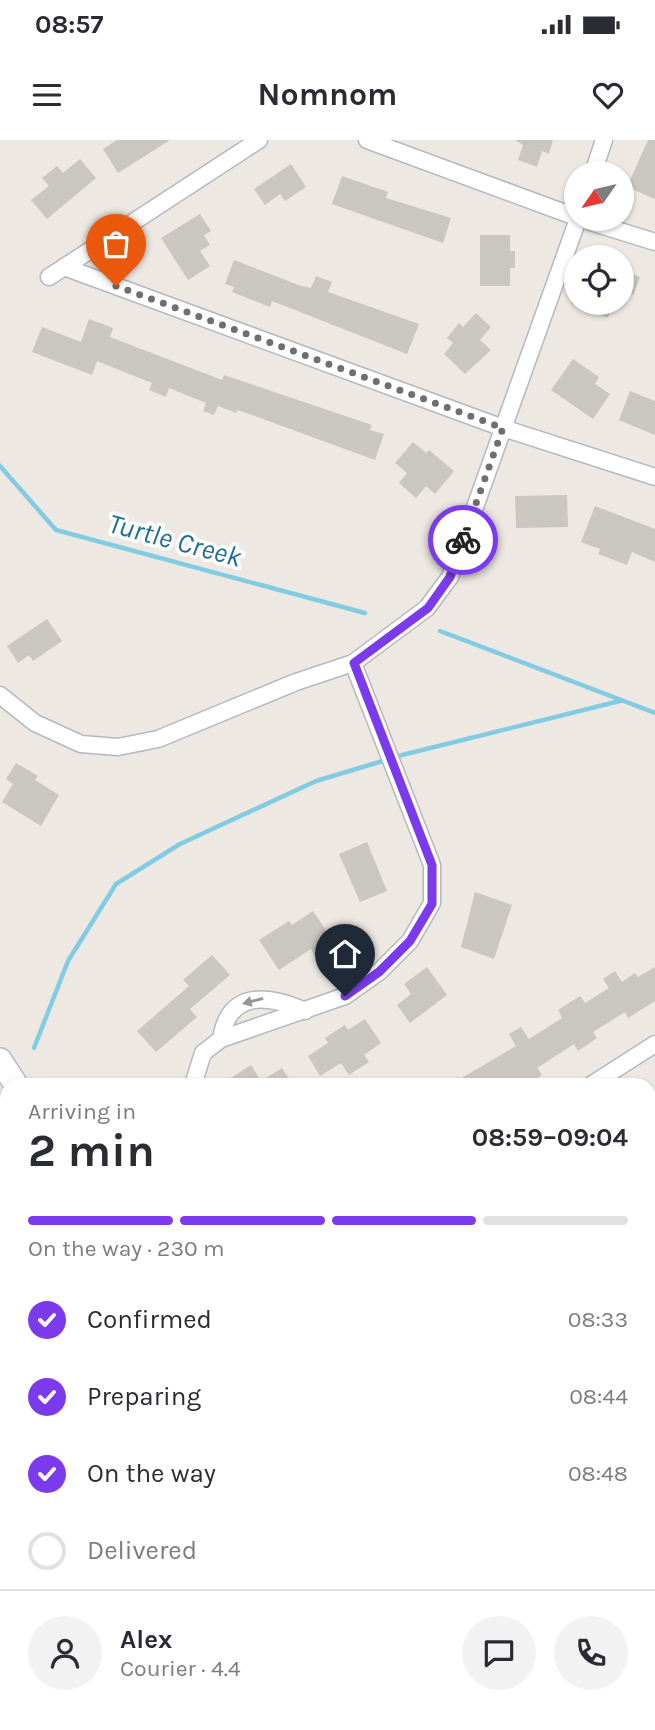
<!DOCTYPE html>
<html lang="en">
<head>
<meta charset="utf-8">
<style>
  :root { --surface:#fff; --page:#f2f2f3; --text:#2b2b33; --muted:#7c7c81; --line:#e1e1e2; --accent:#7c3aed }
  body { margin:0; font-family:Karla,sans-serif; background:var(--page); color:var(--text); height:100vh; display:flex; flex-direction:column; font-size:26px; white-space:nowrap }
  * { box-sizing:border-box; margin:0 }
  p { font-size:23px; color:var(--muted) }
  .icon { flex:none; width:38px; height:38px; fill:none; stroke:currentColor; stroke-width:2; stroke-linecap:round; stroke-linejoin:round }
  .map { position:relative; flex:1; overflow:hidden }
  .details { position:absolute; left:0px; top:938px; width:656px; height:653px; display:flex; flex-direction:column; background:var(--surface); border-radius:21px 21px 0 0; box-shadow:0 2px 5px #0004 }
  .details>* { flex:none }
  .needle { width:46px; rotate:236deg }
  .controls { position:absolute; left:564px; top:21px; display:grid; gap:14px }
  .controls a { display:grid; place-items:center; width:70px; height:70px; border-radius:50%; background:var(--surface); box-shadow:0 2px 5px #0004; font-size:35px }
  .pin { position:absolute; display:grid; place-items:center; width:60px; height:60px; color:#fff; margin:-72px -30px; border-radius:50% 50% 50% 0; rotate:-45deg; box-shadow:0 0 7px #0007 }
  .pin .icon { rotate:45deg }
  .courier { position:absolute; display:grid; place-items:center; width:70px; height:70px; margin:-35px; border:5px solid #7c3aed; border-radius:50%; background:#fff; color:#222; box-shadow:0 2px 9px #0007 }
  .summary em { font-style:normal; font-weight:700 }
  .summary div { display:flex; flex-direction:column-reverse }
  .summary { display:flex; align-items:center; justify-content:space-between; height:119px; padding:0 28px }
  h1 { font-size:46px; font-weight:700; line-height:52px }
  .bar { display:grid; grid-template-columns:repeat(4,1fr); gap:10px 7px; align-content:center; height:84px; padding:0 28px }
  .bar i { height:9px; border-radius:5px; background:var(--line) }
  .bar .on { background:var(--accent) }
  .bar p { grid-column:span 4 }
  .line { display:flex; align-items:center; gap:18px; padding:0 28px; border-top:2px solid var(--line) }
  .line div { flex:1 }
  .round { display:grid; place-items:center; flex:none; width:74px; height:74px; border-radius:37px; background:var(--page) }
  ol { padding:0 28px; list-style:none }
  li { display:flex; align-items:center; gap:21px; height:77px }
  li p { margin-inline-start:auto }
  li .icon { padding:7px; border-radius:50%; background:var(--accent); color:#fff; stroke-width:4 }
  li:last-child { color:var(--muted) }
  li i { width:38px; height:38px; border:4px solid var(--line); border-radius:50% }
  .status { display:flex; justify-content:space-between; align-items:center; height:49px; padding:0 35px; background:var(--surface); direction:ltr }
  .status svg { height:19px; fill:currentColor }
  header { display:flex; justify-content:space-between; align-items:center; height:91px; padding:0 28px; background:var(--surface); font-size:32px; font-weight:700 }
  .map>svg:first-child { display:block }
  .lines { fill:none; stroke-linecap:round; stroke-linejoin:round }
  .stream { stroke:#82cce3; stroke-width:4.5 }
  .building { fill:#cac6c0 }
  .lane-casing { stroke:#b5b8c0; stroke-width:11 }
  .street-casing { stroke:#b5b8c0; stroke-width:19 }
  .secondary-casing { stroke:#b5b8c0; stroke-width:26 }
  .lane { stroke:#fff; stroke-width:8 }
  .street { stroke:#fff; stroke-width:16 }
  .secondary { stroke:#fff; stroke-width:23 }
  .oneway { fill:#969696 }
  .done { stroke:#716f6d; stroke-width:7; stroke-dasharray:0 12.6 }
  .route { stroke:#7c3aed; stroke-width:9 }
  .labels { text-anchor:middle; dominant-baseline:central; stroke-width:7; stroke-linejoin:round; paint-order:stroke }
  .water-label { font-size:28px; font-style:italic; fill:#1d6d93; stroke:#fff }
</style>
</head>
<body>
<div class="status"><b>08:57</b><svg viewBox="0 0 49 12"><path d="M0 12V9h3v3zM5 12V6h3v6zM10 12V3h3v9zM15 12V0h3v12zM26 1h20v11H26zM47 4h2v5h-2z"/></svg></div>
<header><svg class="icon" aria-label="menu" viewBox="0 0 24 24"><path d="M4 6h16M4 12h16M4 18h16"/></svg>Nomnom<svg class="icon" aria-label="heart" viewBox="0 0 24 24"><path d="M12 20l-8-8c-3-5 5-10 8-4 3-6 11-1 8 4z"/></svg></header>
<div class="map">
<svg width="655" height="1590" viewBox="0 0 655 1590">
  <rect width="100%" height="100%" fill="#ede8e2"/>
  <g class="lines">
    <g class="stream">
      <path d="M 0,326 L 56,390 L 365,473"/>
      <path d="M 440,491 L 655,573"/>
      <path d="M 394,617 L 620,561"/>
      <path d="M 34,908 L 68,821 L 116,744 L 180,704 L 316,641 L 386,620"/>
    </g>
  </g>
  <g class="building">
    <path d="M 117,0 L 170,0 L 118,33 L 103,9 Z"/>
    <path d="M 515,0 L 553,0 L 549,14 L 542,11 L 537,27 L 518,20 L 523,5 Z"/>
    <path d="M 648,0 L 655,0 L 655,59 L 627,47 Z"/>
    <path d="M 80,19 L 96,38 L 47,79 L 31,60 L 49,46 L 42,38 L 57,26 L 63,33 Z"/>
    <path d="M 291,24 L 306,47 L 285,61 L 280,54 L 265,65 L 254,49 Z"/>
    <path d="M 342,36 L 388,52 L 386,58 L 451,78 L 443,103 L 332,64 Z"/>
    <path d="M 200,74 L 211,91 L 204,95 L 210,105 L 200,111 L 210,126 L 188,140 L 161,98 Z"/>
    <path d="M 480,95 L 510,95 L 510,111 L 515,111 L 515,128 L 510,128 L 510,146 L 480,146 Z"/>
    <path d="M 234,120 L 301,146 L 311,148 L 316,136 L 332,142 L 328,152 L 419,184 L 407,214 L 272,161 L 270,167 L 232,152 L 234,147 L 225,144 Z"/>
    <path d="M 621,130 L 640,137 L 633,155 L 621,151 Z"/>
    <path d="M 570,163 L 613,163 L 608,178 Z"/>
    <path d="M 476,173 L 491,187 L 480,200 L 491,210 L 465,234 L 444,214 L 453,203 L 447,198 L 459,183 L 463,187 Z"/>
    <path d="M 89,179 L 113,188 L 110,197 L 222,240 L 224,235 L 372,285 L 370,290 L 384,294 L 375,320 L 238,270 L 236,273 L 218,266 L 214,275 L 203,271 L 206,263 L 169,248 L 166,257 L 149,250 L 152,243 L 97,221 L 92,235 L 32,212 L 42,187 L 81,202 Z"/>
    <path d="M 573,219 L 599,237 L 595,244 L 610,254 L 593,279 L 551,250 Z"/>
    <path d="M 630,251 L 655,261 L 655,295 L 619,280 Z"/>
    <path d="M 413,302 L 426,313 L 429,310 L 454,331 L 435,354 L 426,346 L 416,358 L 399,343 L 407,333 L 395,323 Z"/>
    <path d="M 567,355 L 568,387 L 516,388 L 515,356 Z"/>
    <path d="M 595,366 L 655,389 L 655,422 L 632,412 L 627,425 L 598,414 L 600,409 L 581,402 Z"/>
    <path d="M 47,479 L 62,501 L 33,521 L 29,515 L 18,523 L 7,506 Z"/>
    <path d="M 16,623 L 38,636 L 35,640 L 59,655 L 41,686 L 2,662 L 13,644 L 6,639 Z"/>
    <path d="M 367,702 L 387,751 L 360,762 L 339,714 Z"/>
    <path d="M 475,752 L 512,765 L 494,819 L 461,807 Z"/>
    <path d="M 313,771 L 336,805 L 316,818 L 311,809 L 279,830 L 259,800 L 289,781 L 292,785 Z"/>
    <path d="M 212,815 L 230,835 L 190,869 L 197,877 L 156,912 L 137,891 L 189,846 L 183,840 Z"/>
    <path d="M 427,827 L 447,855 L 410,883 L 397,865 L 411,854 L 404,844 Z"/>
    <path d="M 655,827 L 655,861 L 628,878 L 625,872 L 593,892 L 597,898 L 578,911 L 574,904 L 537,928 L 542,935 L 526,945 L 450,945 L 516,906 L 509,894 L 521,887 L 529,899 L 562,878 L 558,870 L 580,856 L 585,863 L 609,848 L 603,839 L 615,831 L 622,842 L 635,833 L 638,837 Z"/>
    <path d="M 365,879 L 381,903 L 364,915 L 369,922 L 349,935 L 341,923 L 320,936 L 308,916 L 328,903 L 325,898 L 345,885 L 348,890 Z"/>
    <path d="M 251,925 L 261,941 L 282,928 L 293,945 L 220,945 Z"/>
  </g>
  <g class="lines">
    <defs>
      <g id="lane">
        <path d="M 0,1199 L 7,1195"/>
        <path d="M 0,1252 L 7,1248"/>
        <path d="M 0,1316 L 7,1312"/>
      </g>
      <g id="street">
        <path d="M 367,0 L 576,77"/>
        <path d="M 593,33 L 604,0"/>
        <path d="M 581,79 L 655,102"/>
        <path d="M 64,127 L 503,288 L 655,337"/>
        <path d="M 49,137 L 259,0"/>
        <path d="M 0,555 L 35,583 L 81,604 L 118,607 L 158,599 L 296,542 L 353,523 L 427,468 L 450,437 L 578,79"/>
        <path d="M 221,899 C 229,849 269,855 305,871"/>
        <path d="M 193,945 L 203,913 L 221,899 L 345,856 L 379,832 L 410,801 L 432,763 L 432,725 L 353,523"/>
        <path d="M 591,945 L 655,904"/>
        <path d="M 649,1193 L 655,1190"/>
        <path d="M 0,1446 L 7,1441"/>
        <path d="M 649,1485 L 655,1482"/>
        <path d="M 281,1590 L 290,1584"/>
        <path d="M 481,1590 L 491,1584"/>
      </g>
      <g id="secondary">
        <path d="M 0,920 L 16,945"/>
        <path d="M 421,1584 L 425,1590"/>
      </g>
    </defs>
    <use href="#lane" class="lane-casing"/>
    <use href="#street" class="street-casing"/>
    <use href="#secondary" class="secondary-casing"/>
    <use href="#lane" class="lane"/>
    <use href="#street" class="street"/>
    <use href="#secondary" class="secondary"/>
  </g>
  <defs><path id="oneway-solid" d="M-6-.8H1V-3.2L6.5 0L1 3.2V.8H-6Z" transform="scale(1.75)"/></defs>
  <use class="oneway" href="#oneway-solid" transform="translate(253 861) rotate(165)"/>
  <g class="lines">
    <path class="done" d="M 116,146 L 503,288 L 463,400"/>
    <path class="route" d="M 345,856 L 379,832 L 410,801 L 432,764 L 432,725 L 354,523 L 428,468 L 450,437 L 463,400"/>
  </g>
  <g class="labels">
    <g class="water-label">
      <text transform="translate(175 400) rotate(15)">Turtle Creek</text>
    </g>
  </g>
</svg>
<div class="controls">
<a><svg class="needle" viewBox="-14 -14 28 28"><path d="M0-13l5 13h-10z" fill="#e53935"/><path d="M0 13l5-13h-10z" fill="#7c7c81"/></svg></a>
<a><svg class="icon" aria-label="locate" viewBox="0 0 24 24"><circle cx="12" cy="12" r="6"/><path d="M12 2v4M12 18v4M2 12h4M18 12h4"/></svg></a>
</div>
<div class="pin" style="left:116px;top:146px;background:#ea580c"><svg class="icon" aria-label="bag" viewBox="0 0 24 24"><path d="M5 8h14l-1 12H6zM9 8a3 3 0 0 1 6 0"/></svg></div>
<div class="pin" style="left:345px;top:856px;background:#1f2937"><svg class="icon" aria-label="home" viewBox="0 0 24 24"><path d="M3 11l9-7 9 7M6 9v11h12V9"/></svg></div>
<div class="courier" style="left:463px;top:400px"><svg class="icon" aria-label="bike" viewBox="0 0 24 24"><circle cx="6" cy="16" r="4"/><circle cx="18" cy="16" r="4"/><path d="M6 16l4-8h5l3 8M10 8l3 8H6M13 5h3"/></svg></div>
<section class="details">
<div class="summary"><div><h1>2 min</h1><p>Arriving in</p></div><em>08:59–09:04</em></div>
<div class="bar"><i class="on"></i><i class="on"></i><i class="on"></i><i></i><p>On the way · 230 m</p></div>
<ol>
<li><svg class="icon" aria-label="check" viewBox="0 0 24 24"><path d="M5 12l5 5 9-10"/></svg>Confirmed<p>08:33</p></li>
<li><svg class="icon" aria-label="check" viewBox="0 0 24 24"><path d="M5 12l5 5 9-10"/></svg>Preparing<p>08:44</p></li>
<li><svg class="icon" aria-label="check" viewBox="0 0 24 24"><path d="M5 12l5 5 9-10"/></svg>On the way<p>08:48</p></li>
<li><i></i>Delivered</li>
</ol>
<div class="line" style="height:126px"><a class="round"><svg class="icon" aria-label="person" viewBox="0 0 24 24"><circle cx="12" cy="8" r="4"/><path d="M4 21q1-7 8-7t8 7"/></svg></a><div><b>Alex</b><p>Courier · 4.4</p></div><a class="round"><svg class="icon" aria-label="chat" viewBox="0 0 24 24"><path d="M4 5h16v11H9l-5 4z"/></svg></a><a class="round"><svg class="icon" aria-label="phone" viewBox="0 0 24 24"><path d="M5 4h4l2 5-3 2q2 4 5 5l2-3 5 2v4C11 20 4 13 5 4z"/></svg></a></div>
</section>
</div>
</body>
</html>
